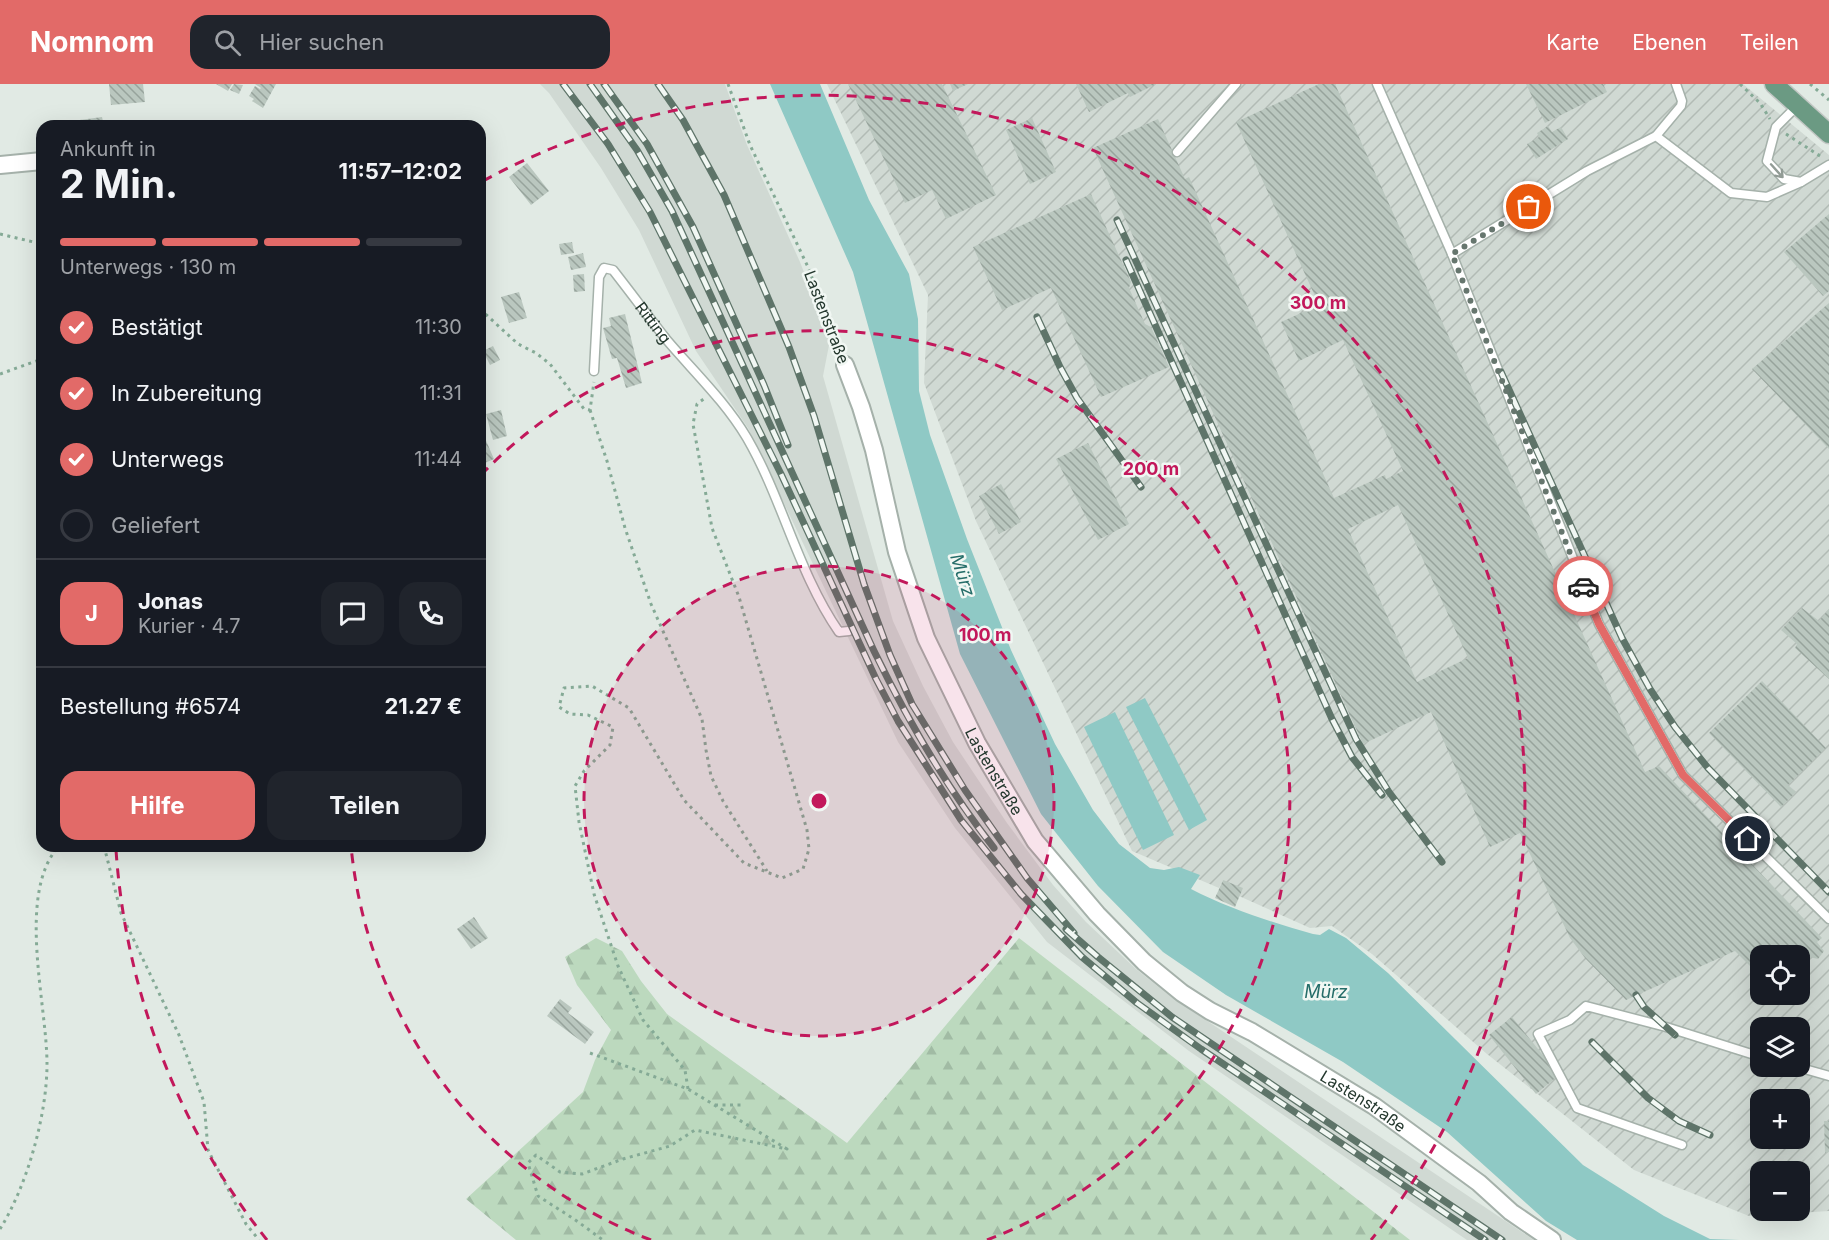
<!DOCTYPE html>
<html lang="de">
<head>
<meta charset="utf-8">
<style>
  :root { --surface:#171b24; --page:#20242c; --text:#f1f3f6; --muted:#9ea1a6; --line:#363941; --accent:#e26a68 }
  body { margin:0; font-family:Inter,sans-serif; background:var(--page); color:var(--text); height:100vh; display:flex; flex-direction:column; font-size:22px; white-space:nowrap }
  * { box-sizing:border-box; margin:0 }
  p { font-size:20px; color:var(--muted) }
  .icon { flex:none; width:33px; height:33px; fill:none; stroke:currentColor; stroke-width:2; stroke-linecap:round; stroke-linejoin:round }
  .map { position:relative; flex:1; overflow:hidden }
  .side { position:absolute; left:36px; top:36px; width:450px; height:732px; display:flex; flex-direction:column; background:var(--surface); border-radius:18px; box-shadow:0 6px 24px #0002 }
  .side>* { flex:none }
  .tools { position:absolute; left:1750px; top:861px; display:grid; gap:12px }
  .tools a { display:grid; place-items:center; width:60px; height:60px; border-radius:12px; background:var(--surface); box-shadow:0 6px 24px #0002; font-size:30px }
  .pin { position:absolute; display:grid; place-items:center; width:51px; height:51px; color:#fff; margin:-26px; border:3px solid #fff; border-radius:50%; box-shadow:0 2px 6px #0007 }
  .courier { position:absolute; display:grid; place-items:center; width:60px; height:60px; margin:-30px; border:4px solid #e26a68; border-radius:50%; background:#fff; color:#222; box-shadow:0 2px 8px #0007 }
  .head em { font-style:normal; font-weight:700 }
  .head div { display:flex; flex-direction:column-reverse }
  .head { display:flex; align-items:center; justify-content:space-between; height:102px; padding:0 24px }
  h1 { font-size:39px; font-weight:700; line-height:45px }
  .bar { display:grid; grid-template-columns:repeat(4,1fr); gap:9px 6px; align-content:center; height:72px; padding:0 24px }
  .bar i { height:8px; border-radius:4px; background:var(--line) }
  .bar .on { background:var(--accent) }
  .bar p { grid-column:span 4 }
  .line { display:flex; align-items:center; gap:15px; padding:0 24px; border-top:2px solid var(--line) }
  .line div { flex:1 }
  .round { display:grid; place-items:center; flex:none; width:63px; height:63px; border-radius:18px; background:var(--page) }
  ol { padding:0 24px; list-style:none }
  li { display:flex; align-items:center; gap:18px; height:66px }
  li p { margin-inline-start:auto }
  li .icon { padding:6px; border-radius:50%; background:var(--accent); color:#fff; stroke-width:4 }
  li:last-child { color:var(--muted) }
  li i { width:33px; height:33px; border:3px solid var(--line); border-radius:50% }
  .cta { display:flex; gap:12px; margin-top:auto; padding:12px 24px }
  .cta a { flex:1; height:69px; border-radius:18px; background:var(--accent); color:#fff; font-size:24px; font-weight:700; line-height:69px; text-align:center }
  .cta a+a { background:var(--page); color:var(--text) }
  header { display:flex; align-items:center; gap:36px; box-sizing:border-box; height:84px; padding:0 30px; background:var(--accent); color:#fff }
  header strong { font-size:28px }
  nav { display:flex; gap:33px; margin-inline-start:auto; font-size:21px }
  .search { width:420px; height:54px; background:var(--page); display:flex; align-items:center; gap:15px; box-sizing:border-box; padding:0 21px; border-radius:18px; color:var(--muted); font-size:22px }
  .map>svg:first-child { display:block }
  .built { fill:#d0d9d3 }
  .industrial { fill:url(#industrial-furrows); fill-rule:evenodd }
  .forest { fill:url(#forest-firs) }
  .water { fill:#8fc9c5 }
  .building { fill:url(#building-back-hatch); fill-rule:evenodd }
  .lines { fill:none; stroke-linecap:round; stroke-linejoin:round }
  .service-casing { stroke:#a5b1aa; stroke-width:11 }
  .minor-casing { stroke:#a5b1aa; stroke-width:20 }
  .primary-casing { stroke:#c2c7c4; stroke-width:21 }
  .path { stroke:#85aa96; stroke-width:3; stroke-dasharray:3 4.5; stroke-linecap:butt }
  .service { stroke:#fff; stroke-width:8 }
  .minor { stroke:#fff; stroke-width:16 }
  .primary { stroke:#6b9a83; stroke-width:18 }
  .rail-casing { stroke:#5e7469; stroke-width:7 }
  .rail { stroke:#f1f7f3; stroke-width:4.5; stroke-dasharray:14; stroke-linecap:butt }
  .oneway { stroke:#929c96 }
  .done { stroke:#66766e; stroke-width:6; stroke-dasharray:0 10.8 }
  .route { stroke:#e26a68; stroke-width:8 }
  .ring { fill:none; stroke:#c2185b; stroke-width:3; stroke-dasharray:10 8 }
  .labels { text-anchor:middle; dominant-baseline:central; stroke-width:5; stroke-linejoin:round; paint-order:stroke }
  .street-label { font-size:16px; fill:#24382e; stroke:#f1f7f3 }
  .water-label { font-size:18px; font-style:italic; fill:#256d69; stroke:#f1f7f3 }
  .centre { fill:#c2185b; stroke:#f1f7f3; stroke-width:3 }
  .ring-label { font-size:18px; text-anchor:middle; font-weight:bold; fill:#c2185b; stroke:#f1f7f3; stroke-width:5; stroke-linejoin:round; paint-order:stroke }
</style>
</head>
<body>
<header>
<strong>Nomnom</strong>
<div class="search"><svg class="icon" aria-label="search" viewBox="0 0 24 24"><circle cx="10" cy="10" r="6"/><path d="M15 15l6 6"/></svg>Hier suchen</div>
<nav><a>Karte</a><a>Ebenen</a><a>Teilen</a></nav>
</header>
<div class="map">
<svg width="1829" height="1156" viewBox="0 0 1829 1156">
  <defs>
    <pattern id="industrial-furrows" width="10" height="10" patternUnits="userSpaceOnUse" patternTransform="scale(1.5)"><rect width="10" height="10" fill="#d0d9d3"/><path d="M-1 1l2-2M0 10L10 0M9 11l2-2" fill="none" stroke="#b2bbb5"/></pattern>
    <pattern id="forest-firs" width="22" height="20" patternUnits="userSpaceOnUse" patternTransform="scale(1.5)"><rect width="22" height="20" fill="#bcd9be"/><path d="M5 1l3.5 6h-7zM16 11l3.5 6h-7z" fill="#a1bba4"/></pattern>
    <pattern id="building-back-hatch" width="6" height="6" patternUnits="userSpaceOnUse" patternTransform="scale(1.5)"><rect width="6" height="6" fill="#bac7bf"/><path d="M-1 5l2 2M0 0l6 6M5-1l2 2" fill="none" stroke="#97a39c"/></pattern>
  </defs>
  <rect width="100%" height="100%" fill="#e1eae4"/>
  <path class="built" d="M 540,0 L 725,0 L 747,61 L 800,178 L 830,256 L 823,292 L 893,537 L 923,602 L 953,658 L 1007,739 L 1053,801 L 1086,838 L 1136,885 L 1170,912 L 1534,1156 L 1467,1156 L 1189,967 L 1047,858 L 955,744 L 898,658 L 748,344 L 696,267 L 639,146 L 601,84 L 549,9 Z"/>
  <path class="industrial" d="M 827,0 L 1743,0 L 1829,71 L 1829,1127 L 1749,1132 L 1634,1086 L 1487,970 L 1372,870 L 1332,842 L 1310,844 L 1239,812 L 1223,796 L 1219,804 L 1132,767 L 976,437 L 924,299 L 928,211 ZM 1761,872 L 1800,872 L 1800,910 L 1761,910 ZM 1761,944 L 1800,944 L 1800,982 L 1761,982 ZM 1761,1016 L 1800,1016 L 1800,1054 L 1761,1054 ZM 1761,1088 L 1800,1088 L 1800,1126 L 1761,1126 Z"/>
  <path class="forest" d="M 596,854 L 622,867 L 641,897 L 667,930 L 847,1059 L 1019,854 L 1410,1156 L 516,1156 L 466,1115 L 583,1008 L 595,976 L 611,946 L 577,901 L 565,873 Z"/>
  <g class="water">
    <path d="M 770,0 L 820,0 L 869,116 L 909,190 L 918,235 L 919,307 L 930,351 L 967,455 L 1011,566 L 1055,660 L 1093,726 L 1119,760 L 1150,784 L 1164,786 L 1179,783 L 1200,791 L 1191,805 C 1230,825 1271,838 1313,850 L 1320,851 L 1329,845 L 1346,854 L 1388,889 L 1583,1081 L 1664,1132 L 1710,1155 L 1739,1156 L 1577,1156 L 1546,1137 L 1447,1048 L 1343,978 L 1226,911 L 1163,868 L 1098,802 L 1041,730 L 960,570 L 853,188 Z"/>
    <path d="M 1145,614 L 1207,736 L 1189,746 L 1126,623 Z"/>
    <path d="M 1115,628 L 1174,751 L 1143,766 L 1084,643 Z"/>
  </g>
  <g class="building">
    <path d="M 109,0 L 143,0 L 145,18 L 111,21 Z"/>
    <path d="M 216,0 L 232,0 L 228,7 Z"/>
    <path d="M 234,0 L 243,1 L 239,10 L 230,6 Z"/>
    <path d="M 255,0 L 276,0 L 263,24 L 252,17 L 254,15 L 249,12 L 255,2 L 260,5 L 261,4 Z"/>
    <path d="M 848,0 L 942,0 L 996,111 L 946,135 L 932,106 L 905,119 Z"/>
    <path d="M 950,0 L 968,0 L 953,7 Z"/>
    <path d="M 1076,0 L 1156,0 L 1130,13 L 1128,9 L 1089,28 Z"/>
    <path d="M 1319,0 L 1335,0 L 1645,688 L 1659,682 L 1822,854 L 1817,858 L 1824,867 L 1818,875 L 1805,872 L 1800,875 L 1800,872 L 1761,872 L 1761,893 L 1735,867 L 1626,916 L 1585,874 L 1570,854 L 1520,749 L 1490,763 L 1431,628 L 1363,660 L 1093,64 L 1158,35 L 1185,95 L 1189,93 L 1334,414 L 1385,391 L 1386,395 L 1403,387 L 1343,256 L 1299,277 L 1281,238 L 1319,221 L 1236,38 ZM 1398,421 L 1468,574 L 1417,598 L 1348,445 Z"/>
    <path d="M 1526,0 L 1603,0 L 1607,8 L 1545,39 Z"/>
    <path d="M 102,33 L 104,42 L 66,42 L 65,38 Z"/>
    <path d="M 1032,34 L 1056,88 L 1030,100 L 1006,46 Z"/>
    <path d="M 1548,42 L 1552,48 L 1561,43 L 1568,55 L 1536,75 L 1527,60 L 1539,53 L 1537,49 Z"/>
    <path d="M 527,79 L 549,107 L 531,121 L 509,93 Z"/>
    <path d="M 1091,110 L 1131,198 L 1129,204 L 1145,240 L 1151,243 L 1169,283 L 1101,313 L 1051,204 L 1002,226 L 973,163 Z"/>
    <path d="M 1829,130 L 1829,207 L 1823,212 L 1784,168 Z"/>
    <path d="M 572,158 L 574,169 L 561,171 L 559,160 Z"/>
    <path d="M 583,169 L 586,183 L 571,186 L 568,173 Z"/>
    <path d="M 584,190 L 585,207 L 574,208 L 573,191 Z"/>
    <path d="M 519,208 L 527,234 L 509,239 L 501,213 Z"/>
    <path d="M 1829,219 L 1829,365 L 1752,285 Z"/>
    <path d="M 625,230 L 642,299 L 626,304 L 617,274 L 612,275 L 603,244 L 611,242 L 609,234 Z"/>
    <path d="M 493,262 L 500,276 L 490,281 L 483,267 Z"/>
    <path d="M 501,326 L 507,352 L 493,356 L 486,330 Z"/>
    <path d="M 484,352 L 494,375 L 480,381 L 480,354 Z"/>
    <path d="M 1088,359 L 1129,440 L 1098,456 L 1056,375 Z"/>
    <path d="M 1001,400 L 1021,438 L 999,450 L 979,412 Z"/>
    <path d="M 1802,524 L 1819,537 L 1829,525 L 1829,595 L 1795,564 L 1797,560 L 1781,546 Z"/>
    <path d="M 1762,597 L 1826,664 L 1788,701 L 1796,708 L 1781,723 L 1709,649 Z"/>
    <path d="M 1223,796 L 1243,804 L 1235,823 L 1215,814 Z"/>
    <path d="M 474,833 L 488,854 L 471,865 L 457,845 Z"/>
    <path d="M 560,915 L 572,924 L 568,929 L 594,948 L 585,960 L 547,932 Z"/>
    <path d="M 1512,933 L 1559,991 L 1536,1010 L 1489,951 Z"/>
    <path d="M 1824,1037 L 1829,1037 L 1829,1068 L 1825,1069 Z"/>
  </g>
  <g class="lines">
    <defs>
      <g id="service">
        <path d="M 1377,0 L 1452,170 L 1599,540 L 1683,691 L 1829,835"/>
        <path d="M 1797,22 L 1776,43 L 1767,77 L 1784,95 L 1801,98 L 1829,81"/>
        <path d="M 1656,52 L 1681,22 L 1682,17 L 1676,0"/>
        <path d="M 1177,68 L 1236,0"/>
        <path d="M 1452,170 L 1587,87 L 1656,52 L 1731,109 L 1767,113 L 1801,98"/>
        <path id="s1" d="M 594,287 L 599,193 L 604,184 L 613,186 C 631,209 648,232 666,255 C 693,287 725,317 747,354 C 783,416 798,489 839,548 L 849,547"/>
        <path d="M 1794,982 L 1829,992"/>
        <path d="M 1682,1061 L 1577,1024 L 1538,950 L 1570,936 L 1586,922 L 1666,943 L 1761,973"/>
      </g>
      <g id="minor">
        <path d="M 0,81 L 42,77"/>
        <path id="s2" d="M 845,281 L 861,323 L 874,366 L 897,468 L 926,554 L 977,659 L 1035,757 L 1097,830 L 1144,878 L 1182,909 L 1210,927 L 1252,948 L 1374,1022 L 1479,1099 L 1511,1128 L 1552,1156"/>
      </g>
      <path id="primary" d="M 1774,0 L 1829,50"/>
    </defs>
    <use href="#service" class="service-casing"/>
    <use href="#minor" class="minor-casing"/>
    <use href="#primary" class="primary-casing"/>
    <g class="path">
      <path d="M 728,0 L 750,61 L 808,183 L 840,267"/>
      <path d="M 1740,0 L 1760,19 L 1770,35"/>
      <path d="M 1810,0 L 1829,16"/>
      <path d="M 1786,50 L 1820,72"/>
      <path d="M 0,150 L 42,160"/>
      <path d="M 480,225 L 518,260 L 536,269 L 550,280 L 584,325 L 590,326 L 594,298"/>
      <path d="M 0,290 L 42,275"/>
      <path d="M 590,326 L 607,377 L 625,444 L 651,520 L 702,635 L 706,666 L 711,692 L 723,717 L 767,787"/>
      <path d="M 104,762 L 121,829 L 179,951 L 204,1018 L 208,1066 L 246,1140 L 259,1156"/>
      <path d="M 590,969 L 688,1005 L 787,1065 L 695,1046 L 670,1062 L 623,1075 L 582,1090 L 560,1088 L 536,1071 L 528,1079 L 538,1112 L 574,1135 L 603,1156"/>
      <path d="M 688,1005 L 685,986 L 643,936 L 618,882 L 594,810 L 579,738 L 575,702 L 584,687 L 610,661 L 613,643 L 588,631 L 570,630 L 559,623 L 564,604 L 592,602 L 629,624 L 684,716 L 744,779 L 782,794 L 803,785 L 809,765 L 807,746 L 739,513 L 712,444 L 693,340 L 697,320 L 705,314"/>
      <path d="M 715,1021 L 744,1021"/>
      <path d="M 0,1145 C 27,1102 47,1031 47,980 C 47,920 16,809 59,762"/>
    </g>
    <use href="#service" class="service"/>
    <use href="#minor" class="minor"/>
    <use href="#primary" class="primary"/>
    <defs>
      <g id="rail">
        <path d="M 563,0 L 608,60 L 650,128 L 781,390 L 876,595 L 898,637 L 961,736 L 1021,810 L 1082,873 L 1137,919 L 1201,965 L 1485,1156"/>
        <path d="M 590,0 L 637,66 L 672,127 L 874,567 C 908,637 946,703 994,764"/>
        <path d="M 604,0 L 647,60 L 693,143 L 764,301 L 788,361"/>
        <path d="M 658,0 L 683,36 L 724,111 L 789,263 L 814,332 L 864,500 L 890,571 L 912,620 L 965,706 L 1027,794 L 1074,849"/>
        <path d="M 1117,136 L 1356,655 L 1389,708 L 1442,778"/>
        <path d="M 1126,176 L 1332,635 L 1352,673 L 1382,711"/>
        <path d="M 1037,233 L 1060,283 L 1077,314 L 1141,403"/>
        <path d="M 1501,288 L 1622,554 L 1650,605 L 1675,643 L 1708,684 L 1829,808"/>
        <path d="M 1066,845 L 1098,873 L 1172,933 L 1502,1156"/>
        <path d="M 1636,911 L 1644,923 L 1675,951"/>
        <path d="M 1592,958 L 1648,1014 L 1679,1037 L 1710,1051"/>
      </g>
    </defs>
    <use href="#rail" class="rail-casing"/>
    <use href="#rail" class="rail"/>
  </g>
  <defs><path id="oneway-shaft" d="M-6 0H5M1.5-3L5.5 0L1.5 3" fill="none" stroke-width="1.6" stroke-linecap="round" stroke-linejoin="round" transform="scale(1.5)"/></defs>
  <use class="oneway" href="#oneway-shaft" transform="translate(1777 87) rotate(48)"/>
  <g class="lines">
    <path class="done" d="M 1529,123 L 1452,170 L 1583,502"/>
    <path class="route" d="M 1583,502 L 1599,540 L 1683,691 L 1748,755"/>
  </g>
  <circle cx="819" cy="717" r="235" fill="#c2185b" fill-opacity=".12"/>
  <g class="ring">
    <circle cx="819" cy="717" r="235"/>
    <path d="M651 1156A470 470 0 0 1 351 762M481 391A470 470 0 1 1 987 1156"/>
    <path d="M267 1156A705 705 0 0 1 116 766M483 97A705 705 0 0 1 1371 1156"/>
  </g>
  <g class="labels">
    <g class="street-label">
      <text transform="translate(827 233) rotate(69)">Lastenstraße</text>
      <text stroke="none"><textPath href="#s1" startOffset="180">Ritting</textPath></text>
      <text stroke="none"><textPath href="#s2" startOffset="435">Lastenstraße</textPath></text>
      <text stroke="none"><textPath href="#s2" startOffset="939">Lastenstraße</textPath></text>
    </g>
    <g class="water-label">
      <text transform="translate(963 491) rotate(72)">Mürz</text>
      <text x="1326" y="907">Mürz</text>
    </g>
  </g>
  <circle cx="819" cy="717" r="9" class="centre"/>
  <g class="ring-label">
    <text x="1318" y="225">300 m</text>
    <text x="1151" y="391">200 m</text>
    <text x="985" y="557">100 m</text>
  </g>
</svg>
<div class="tools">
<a><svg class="icon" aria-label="locate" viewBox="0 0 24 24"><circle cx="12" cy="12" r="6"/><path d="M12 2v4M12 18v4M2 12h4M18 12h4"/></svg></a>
<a><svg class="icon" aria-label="layers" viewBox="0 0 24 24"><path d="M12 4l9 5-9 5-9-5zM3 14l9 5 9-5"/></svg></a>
<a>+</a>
<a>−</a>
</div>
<div class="pin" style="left:1529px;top:123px;background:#ea580c"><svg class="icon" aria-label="bag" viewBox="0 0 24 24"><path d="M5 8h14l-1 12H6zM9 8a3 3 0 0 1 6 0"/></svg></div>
<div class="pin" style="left:1748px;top:755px;background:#1f2937"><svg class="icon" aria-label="home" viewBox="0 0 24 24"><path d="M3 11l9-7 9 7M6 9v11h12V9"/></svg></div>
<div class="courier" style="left:1583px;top:502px"><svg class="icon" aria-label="car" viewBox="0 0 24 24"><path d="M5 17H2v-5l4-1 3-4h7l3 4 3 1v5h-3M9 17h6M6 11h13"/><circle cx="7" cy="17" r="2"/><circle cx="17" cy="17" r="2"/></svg></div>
<section class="side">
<div class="head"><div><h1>2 Min.</h1><p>Ankunft in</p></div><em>11:57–12:02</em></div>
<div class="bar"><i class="on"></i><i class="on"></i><i class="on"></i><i></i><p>Unterwegs · 130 m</p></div>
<ol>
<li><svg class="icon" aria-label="check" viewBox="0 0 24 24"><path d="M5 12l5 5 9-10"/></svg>Bestätigt<p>11:30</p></li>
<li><svg class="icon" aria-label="check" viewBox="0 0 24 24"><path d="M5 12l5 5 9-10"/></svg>In Zubereitung<p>11:31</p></li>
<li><svg class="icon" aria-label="check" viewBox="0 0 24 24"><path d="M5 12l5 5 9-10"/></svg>Unterwegs<p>11:44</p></li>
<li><i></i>Geliefert</li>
</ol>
<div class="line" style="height:108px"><b class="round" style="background:var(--accent);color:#fff">J</b><div><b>Jonas</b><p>Kurier · 4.7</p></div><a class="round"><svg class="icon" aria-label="chat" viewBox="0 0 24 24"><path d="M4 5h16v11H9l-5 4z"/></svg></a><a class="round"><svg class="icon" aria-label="phone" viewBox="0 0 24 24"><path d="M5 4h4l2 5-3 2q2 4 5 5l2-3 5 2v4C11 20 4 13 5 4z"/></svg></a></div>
<div class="line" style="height:78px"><div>Bestellung #6574</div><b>21.27 €</b></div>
<div class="cta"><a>Hilfe</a><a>Teilen</a></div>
</section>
</div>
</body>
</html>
